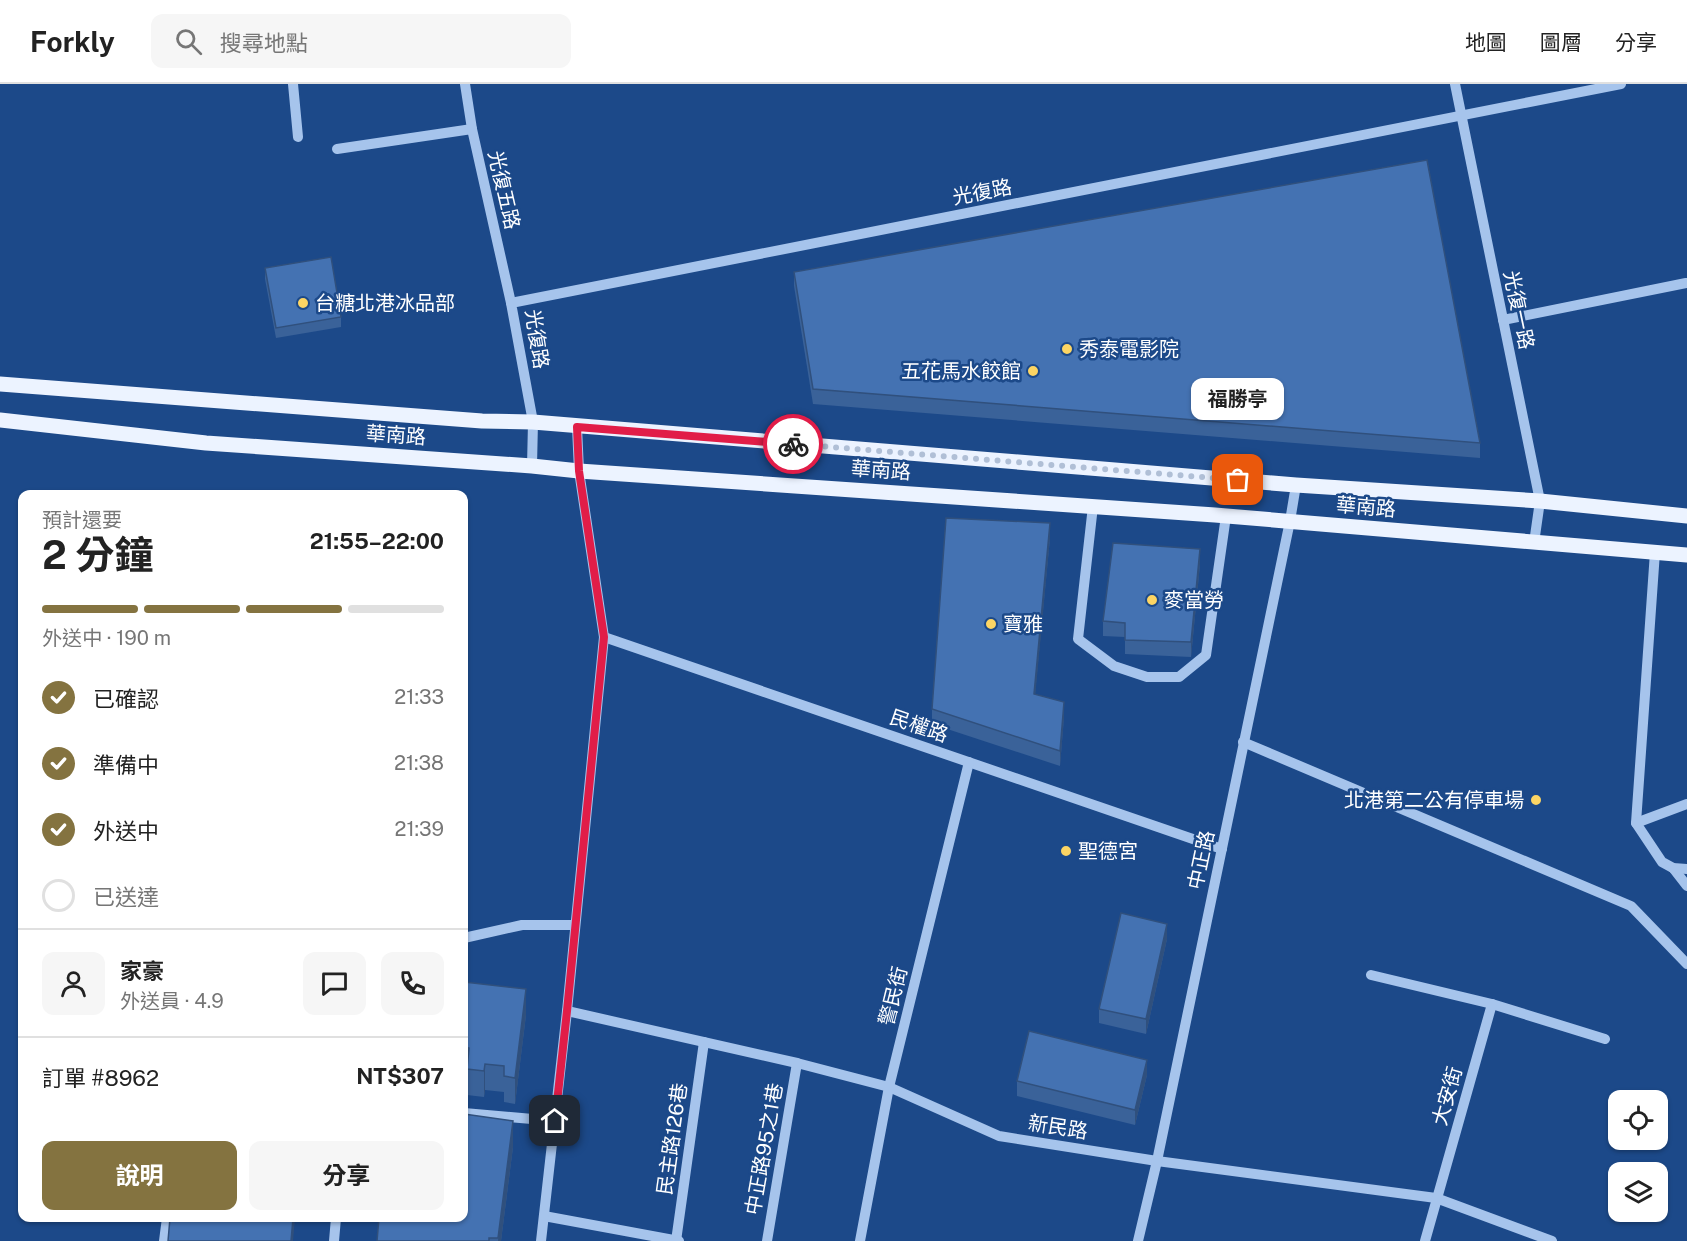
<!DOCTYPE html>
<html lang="zh-TW">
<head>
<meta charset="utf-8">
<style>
  :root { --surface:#fff; --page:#f6f6f6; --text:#222; --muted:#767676; --line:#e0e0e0; --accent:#847340 }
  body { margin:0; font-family:"Public Sans","Noto Sans TC",sans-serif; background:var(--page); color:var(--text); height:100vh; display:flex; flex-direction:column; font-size:22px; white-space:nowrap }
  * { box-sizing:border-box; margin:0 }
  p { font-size:20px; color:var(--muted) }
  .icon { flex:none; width:33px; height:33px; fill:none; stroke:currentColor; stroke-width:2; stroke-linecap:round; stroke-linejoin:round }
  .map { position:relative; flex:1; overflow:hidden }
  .panel { position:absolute; left:18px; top:406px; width:450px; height:732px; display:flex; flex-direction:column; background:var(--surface); border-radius:12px; box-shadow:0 2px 4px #0004 }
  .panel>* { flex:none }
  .buttons { position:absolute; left:1608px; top:1006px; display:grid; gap:12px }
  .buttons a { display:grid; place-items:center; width:60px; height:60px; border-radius:12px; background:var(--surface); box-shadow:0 2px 4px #0004; font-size:30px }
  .pin { position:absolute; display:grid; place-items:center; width:51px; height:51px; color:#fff; margin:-26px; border-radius:12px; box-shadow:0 3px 9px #0006 }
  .courier { position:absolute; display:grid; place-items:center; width:60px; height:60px; margin:-30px; border:4px solid #e11d48; border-radius:50%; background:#fff; color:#222; box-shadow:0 2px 8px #0007 }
  .bubble { position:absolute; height:42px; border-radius:12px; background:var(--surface); box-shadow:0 2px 4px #0004; font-size:20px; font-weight:700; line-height:42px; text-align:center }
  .summary em { font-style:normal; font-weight:700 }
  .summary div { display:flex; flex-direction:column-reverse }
  .summary { display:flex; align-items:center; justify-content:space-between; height:102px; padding:0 24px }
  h1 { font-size:39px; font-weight:700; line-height:45px }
  .bar { display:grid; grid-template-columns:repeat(4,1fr); gap:9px 6px; align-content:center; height:72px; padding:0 24px }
  .bar i { height:8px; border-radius:4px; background:var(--line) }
  .bar .on { background:var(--accent) }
  .bar p { grid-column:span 4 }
  .line { display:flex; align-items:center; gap:15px; padding:0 24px; border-top:2px solid var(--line) }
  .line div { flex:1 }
  .round { display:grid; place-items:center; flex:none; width:63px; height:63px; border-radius:12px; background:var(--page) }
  ol { padding:0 24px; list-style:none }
  li { display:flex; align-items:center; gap:18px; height:66px }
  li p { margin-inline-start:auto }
  li .icon { padding:6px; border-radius:50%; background:var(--accent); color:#fff; stroke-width:4 }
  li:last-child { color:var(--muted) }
  li i { width:33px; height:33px; border:3px solid var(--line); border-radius:50% }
  .primary-button { display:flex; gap:12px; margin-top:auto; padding:12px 24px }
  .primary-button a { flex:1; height:69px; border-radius:12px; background:var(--accent); color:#fff; font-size:24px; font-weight:700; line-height:69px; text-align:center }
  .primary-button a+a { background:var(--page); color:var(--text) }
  header { display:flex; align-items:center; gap:36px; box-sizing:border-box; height:84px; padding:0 30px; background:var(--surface); border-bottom:2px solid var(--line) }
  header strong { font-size:28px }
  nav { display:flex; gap:33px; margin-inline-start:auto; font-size:21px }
  .search { width:420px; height:54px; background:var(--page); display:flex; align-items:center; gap:15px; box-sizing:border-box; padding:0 21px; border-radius:12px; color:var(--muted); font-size:22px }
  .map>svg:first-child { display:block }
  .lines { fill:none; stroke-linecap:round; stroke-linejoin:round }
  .minor { stroke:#a6c4ec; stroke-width:10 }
  .major { stroke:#ecf3ff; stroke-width:15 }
  .wall { fill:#3a6299 }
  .shaded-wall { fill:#30507d }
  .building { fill:#4472b2; stroke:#30507d; stroke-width:1.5 }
  .done { stroke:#b0bfd6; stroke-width:6; stroke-dasharray:0 10.8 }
  .route { stroke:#e11d48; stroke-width:8 }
  .poi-dot { fill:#fcd564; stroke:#1c4989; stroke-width:2 }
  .labels { text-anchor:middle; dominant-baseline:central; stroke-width:5; stroke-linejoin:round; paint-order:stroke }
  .street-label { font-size:20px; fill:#fff; stroke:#1c4989 }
  .poi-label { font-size:20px; fill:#fff; stroke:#1c4989; text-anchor:start }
</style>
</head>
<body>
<header>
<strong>Forkly</strong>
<div class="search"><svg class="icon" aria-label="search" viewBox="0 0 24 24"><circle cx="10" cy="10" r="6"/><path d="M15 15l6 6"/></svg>搜尋地點</div>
<nav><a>地圖</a><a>圖層</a><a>分享</a></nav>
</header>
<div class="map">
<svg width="1687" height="1157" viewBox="0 0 1687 1157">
  <rect width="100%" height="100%" fill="#1c4989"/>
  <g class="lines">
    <g class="minor">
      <path d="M 293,0 L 298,53"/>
      <path d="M 465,0 L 472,45 L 511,219"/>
      <path d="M 1455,0 L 1540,417 L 1534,459"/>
      <path d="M 337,65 L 472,45"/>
      <path d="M 1503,236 L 1686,199"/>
      <path d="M 532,382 L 533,338 L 511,219 L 1621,0"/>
      <path d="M 1093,422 L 1078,555 L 1114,582 L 1147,593 L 1179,593 L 1206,571 L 1226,432"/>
      <path d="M 1655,468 L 1636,739 L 1662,778 L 1673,784 L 1687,785"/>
      <path d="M 604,553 L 1222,765"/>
      <path d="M 1243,658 L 1631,822 L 1687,880"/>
      <path d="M 1636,739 L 1687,720"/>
      <path d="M 1673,784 L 1687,802"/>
      <path d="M 464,854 L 522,841 L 575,841"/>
      <path d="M 1371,891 L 1492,920 L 1605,955"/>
      <path d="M 567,927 L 797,979 L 889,1003 L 999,1052 L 1157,1077 L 1436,1114 L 1552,1157"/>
      <path d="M 464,1029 L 555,1037"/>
      <path d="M 544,1132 L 679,1157"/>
      <path d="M 164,1157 L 167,1134"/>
      <path d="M 334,1157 L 336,1134"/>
      <path d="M 541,1157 L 567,927 L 604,553 L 579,387 L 577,343"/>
      <path d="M 676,1157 L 704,958"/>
      <path d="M 767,1157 L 797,979"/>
      <path d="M 860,1157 L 889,1003 L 969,678"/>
      <path d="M 1138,1157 L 1157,1077 L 1290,437 L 1296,401"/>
      <path d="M 1425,1157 L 1492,920"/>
    </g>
    <g class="major">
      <path d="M 0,300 L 482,337 L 533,338 L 1296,401 L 1540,417 L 1687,432"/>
      <path d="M 0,336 L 206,359 L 532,382 L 579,387 L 1215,431 L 1687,471"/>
    </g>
  </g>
  <g class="wall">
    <path d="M 265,184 L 341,233 L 341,243 L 276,254 L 265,195 Z"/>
    <path d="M 794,188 L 1480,359 L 1480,374 L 813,320 L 794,202 Z"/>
    <path d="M 1050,454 L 1035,610 L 1064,633 L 1060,682 L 932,640 L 932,625 Z"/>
    <path d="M 1200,480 L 1191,573 L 1125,570 L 1125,553 L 1103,552 L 1103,537 Z"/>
    <path d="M 1167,855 L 1146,950 L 1099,939 L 1099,925 Z"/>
    <path d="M 464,898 L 526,931 L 515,1020 L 504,1018 L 504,1008 L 485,1006 L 484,1013 L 467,1011 L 467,990 L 464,989 Z"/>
    <path d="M 1147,991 L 1135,1041 L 1017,1012 L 1017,997 Z"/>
    <path d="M 513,1063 L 501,1157 L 377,1157 Z"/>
  </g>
  <g class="shaded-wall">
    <path d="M 1050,439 L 1050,454 L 1034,625 L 1034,610 Z"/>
    <path d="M 1200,465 L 1200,480 L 1191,573 L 1191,558 Z"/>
    <path d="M 1064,618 L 1064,633 L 1060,682 L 1060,667 Z"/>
    <path d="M 1167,840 L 1167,855 L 1146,950 L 1146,935 Z"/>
    <path d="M 526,905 L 526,931 L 515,1020 L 515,994 Z"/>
    <path d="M 1147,976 L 1147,991 L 1135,1041 L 1135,1026 Z"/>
    <path d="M 485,980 L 485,1006 L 484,1013 L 484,987 Z"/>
    <path d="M 513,1037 L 513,1063 L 501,1157 L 498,1157 Z"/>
    <path d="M 293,1134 L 295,1134 L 293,1157 L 291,1157 Z"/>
  </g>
  <g class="building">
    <path d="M 1427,76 L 1480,359 L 813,305 L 794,188 Z"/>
    <path d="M 331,173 L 341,233 L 276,244 L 265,184 Z"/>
    <path d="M 946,434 L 1050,439 L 1034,610 L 1064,618 L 1060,667 L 932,625 Z"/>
    <path d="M 1113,459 L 1200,465 L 1191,558 L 1125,556 L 1125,539 L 1103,537 Z"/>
    <path d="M 1121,829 L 1167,840 L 1146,935 L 1099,925 Z"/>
    <path d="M 464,898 L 526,905 L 515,994 L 504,992 L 504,982 L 485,980 L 484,987 L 467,985 L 469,964 L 464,963 Z"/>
    <path d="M 1029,947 L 1147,976 L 1135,1026 L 1017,997 Z"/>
    <path d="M 464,1030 L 513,1037 L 498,1154 L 489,1154 L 489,1157 L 377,1157 L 379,1134 L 464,1134 Z"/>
    <path d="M 170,1134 L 293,1134 L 291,1157 L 168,1157 Z"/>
  </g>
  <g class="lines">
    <path class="done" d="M 793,360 L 1238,396"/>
    <path class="route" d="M 555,1037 L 567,927 L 604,553 L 579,387 L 577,343 L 793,360"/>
  </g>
  <g class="poi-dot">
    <circle cx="303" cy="219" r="6"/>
    <circle cx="1067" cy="265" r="6"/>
    <circle cx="1033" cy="287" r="6"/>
    <circle cx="1152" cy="516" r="6"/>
    <circle cx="991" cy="540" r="6"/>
    <circle cx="1536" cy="716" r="6"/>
    <circle cx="1066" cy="767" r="6"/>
  </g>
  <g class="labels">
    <g class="street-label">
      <text transform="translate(504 106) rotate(77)">光復五路</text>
      <text transform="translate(982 108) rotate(-11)">光復路</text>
      <text transform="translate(1519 226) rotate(78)">光復一路</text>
      <text transform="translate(537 255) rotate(81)">光復路</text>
      <text transform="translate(396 351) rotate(4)">華南路</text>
      <text transform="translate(881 386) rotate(4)">華南路</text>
      <text transform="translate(1366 423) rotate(5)">華南路</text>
      <text transform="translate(919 642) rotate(19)">民權路</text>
      <text transform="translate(1201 776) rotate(-78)">中正路</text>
      <text transform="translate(893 912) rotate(-76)">警民街</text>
      <text transform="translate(1447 1012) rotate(-74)">大安街</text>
      <text transform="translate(1058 1043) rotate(9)">新民路</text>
      <text transform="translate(672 1055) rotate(-82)">民主路126巷</text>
      <text transform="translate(764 1065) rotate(-80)">中正路95之1巷</text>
    </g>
    <g class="poi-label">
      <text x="315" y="219">台糖北港冰品部</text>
      <text x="1079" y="265">秀泰電影院</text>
      <text x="1021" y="287" text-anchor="end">五花馬水餃館</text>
      <text x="1164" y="516">麥當勞</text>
      <text x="1003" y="540">寶雅</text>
      <text x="1524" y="716" text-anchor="end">北港第二公有停車場</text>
      <text x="1078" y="767">聖德宮</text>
    </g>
  </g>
</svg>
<div class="buttons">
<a><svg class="icon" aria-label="locate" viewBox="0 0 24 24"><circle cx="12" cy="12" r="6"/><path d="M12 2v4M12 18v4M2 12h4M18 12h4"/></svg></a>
<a><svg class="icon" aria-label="layers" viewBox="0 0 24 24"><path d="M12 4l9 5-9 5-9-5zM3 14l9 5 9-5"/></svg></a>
</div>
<div class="pin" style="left:1238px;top:396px;background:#ea580c"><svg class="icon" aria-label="bag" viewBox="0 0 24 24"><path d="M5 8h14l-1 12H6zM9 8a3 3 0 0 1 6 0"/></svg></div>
<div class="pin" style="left:555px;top:1037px;background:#1f2937"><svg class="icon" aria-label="home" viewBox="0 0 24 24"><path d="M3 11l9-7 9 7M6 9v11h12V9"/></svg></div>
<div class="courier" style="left:793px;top:360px"><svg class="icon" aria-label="bike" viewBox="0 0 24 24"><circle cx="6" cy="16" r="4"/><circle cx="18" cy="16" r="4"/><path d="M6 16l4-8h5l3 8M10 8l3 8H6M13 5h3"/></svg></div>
<div class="bubble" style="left:1191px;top:294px;width:93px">福勝亭</div>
<section class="panel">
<div class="summary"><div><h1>2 分鐘</h1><p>預計還要</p></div><em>21:55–22:00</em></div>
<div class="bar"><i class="on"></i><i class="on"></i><i class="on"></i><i></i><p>外送中 · 190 m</p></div>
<ol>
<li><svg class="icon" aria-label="check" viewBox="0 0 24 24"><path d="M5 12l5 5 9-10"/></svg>已確認<p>21:33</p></li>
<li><svg class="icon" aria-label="check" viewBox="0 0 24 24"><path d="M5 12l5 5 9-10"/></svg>準備中<p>21:38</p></li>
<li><svg class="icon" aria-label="check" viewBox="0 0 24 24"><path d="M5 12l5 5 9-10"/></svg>外送中<p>21:39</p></li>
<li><i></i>已送達</li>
</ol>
<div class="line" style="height:108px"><a class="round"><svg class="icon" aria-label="person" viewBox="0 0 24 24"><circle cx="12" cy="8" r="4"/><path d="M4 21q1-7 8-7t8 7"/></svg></a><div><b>家豪</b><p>外送員 · 4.9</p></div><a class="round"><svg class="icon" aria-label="chat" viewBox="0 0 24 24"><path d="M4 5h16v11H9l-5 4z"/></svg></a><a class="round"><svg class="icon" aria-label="phone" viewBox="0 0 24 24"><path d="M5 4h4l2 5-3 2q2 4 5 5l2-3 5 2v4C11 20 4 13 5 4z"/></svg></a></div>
<div class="line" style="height:78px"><div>訂單 #8962</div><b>NT$307</b></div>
<div class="primary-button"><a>說明</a><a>分享</a></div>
</section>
</div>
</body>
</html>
